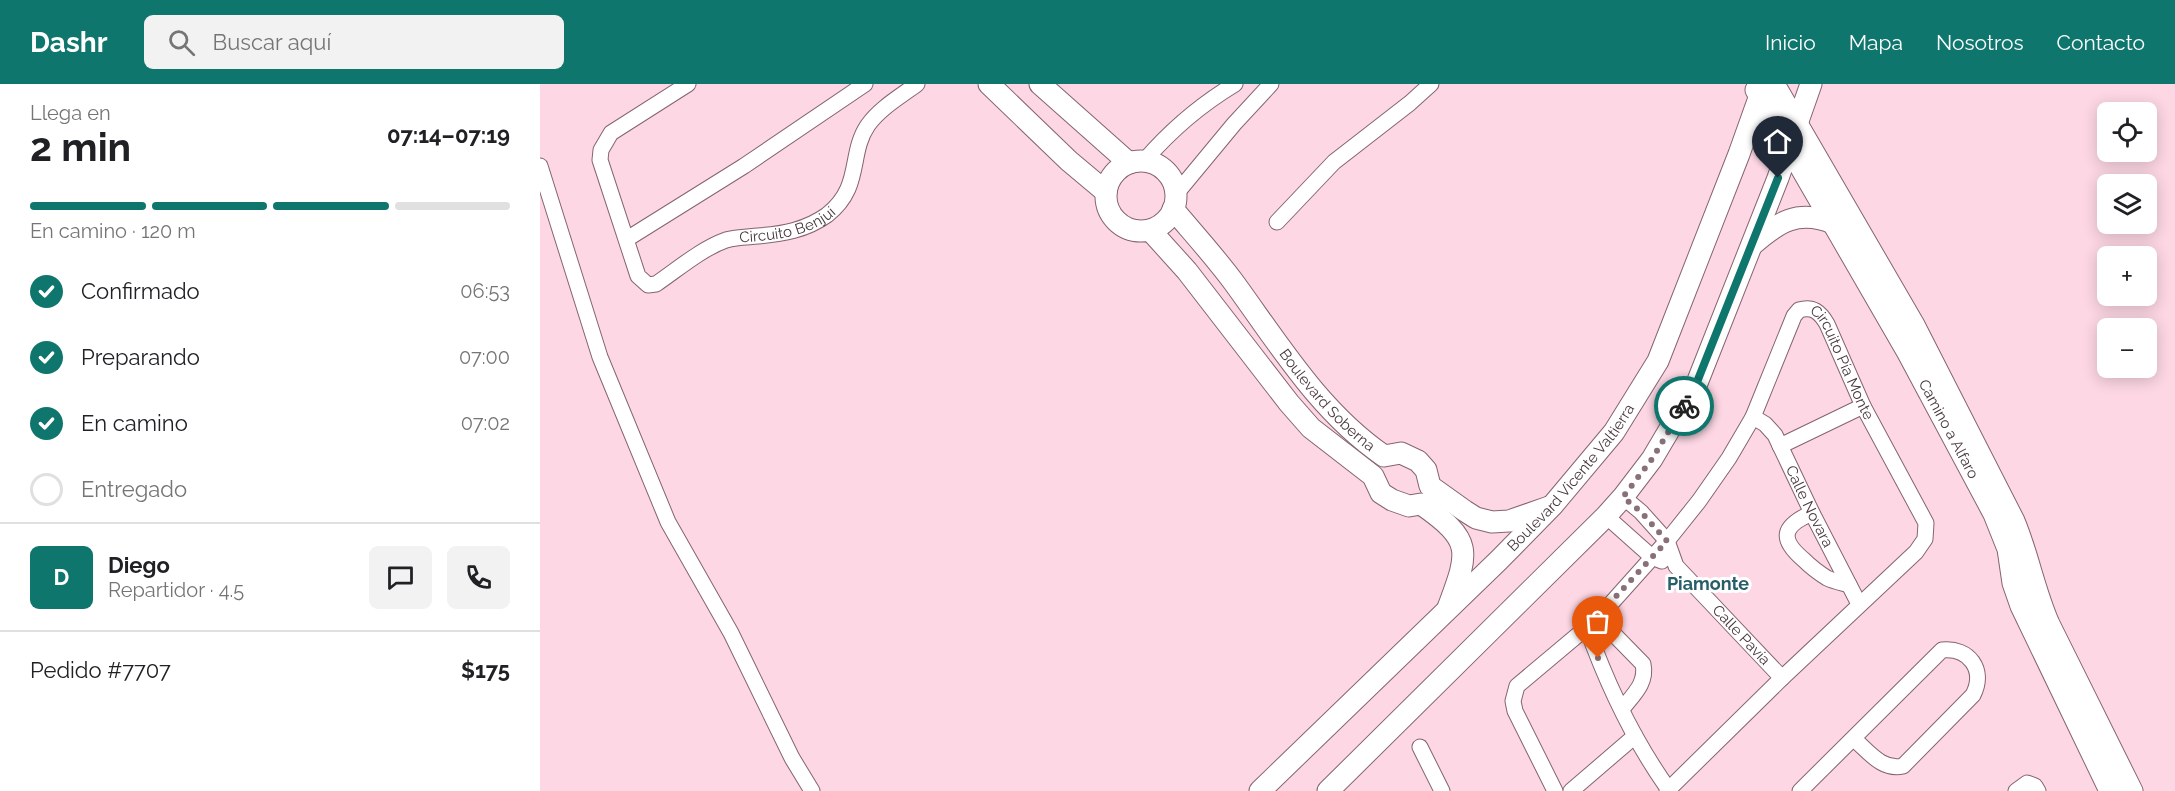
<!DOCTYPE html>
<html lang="es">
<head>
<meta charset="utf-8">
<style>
  :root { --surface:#fff; --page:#f2f2f2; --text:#202124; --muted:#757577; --line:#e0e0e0; --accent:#0f766e }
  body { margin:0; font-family:Raleway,sans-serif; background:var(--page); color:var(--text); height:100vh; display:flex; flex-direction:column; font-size:22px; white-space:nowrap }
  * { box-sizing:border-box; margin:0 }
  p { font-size:20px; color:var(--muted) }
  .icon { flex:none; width:33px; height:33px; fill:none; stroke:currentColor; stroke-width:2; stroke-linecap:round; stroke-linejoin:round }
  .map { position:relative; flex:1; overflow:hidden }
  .side { display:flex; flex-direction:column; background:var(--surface); width:540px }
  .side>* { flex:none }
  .tools { position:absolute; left:1557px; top:18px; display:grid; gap:12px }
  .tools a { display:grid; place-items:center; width:60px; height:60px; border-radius:9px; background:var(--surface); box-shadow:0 3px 15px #0003; font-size:30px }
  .pin { position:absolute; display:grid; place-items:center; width:51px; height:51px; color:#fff; margin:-62px -26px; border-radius:50% 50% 50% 0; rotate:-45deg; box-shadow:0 0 6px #0007 }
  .pin .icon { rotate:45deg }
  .courier { position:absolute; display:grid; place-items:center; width:60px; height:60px; margin:-30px; border:4px solid #0f766e; border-radius:50%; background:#fff; color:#222; box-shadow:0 2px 8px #0007 }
  .head em { font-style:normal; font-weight:700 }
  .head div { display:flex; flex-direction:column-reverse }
  .head { display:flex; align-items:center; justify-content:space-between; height:102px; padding:0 30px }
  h1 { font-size:39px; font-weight:700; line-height:45px }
  .bar { display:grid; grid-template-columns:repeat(4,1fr); gap:9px 6px; align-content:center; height:72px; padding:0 30px }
  .bar i { height:8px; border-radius:4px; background:var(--line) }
  .bar .active { background:var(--accent) }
  .bar p { grid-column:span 4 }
  .line { display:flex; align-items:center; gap:15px; padding:0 30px; border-top:2px solid var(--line) }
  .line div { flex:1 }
  .round { display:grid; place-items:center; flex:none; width:63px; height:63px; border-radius:9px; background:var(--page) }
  ol { padding:0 30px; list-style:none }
  li { display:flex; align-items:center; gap:18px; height:66px }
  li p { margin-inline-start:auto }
  li .icon { padding:6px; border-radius:50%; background:var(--accent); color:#fff; stroke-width:4 }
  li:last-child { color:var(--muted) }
  li i { width:33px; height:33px; border:3px solid var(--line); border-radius:50% }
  header { display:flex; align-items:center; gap:36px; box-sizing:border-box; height:84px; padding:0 30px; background:var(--accent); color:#fff }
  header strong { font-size:28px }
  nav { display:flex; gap:33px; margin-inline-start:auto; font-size:21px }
  .search { width:420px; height:54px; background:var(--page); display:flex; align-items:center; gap:15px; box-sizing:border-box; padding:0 21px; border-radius:9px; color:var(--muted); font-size:22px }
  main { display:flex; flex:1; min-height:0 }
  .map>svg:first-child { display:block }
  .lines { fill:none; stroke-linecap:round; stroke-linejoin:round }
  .street-casing { stroke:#856470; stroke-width:17 }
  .secondary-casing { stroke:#856470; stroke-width:23 }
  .street { stroke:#fff; stroke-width:15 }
  .secondary { stroke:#fff; stroke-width:21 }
  .done { stroke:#877077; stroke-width:6; stroke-dasharray:0 10.8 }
  .route { stroke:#0f766e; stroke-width:8 }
  .labels { text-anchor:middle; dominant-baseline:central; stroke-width:6; stroke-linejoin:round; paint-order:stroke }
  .street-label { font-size:15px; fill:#47383d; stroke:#fff }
  .quarter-label { font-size:18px; font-weight:bold; fill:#275f68; stroke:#fff }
</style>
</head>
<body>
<header>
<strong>Dashr</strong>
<div class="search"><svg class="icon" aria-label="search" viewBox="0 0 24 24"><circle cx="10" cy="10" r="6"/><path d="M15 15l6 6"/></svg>Buscar aquí</div>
<nav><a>Inicio</a><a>Mapa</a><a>Nosotros</a><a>Contacto</a></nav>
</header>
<main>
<section class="side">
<div class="head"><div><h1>2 min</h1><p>Llega en</p></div><em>07:14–07:19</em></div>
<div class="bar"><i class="active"></i><i class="active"></i><i class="active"></i><i></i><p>En camino · 120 m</p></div>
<ol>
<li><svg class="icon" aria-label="check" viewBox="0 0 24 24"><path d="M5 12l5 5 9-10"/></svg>Confirmado<p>06:53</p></li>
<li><svg class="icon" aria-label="check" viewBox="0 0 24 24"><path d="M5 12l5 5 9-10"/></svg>Preparando<p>07:00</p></li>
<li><svg class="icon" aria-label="check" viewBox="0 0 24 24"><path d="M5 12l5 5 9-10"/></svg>En camino<p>07:02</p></li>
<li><i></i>Entregado</li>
</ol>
<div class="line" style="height:108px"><b class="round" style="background:var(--accent);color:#fff">D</b><div><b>Diego</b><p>Repartidor · 4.5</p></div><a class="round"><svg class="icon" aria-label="chat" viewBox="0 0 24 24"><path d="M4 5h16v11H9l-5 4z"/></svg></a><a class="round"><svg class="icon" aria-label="phone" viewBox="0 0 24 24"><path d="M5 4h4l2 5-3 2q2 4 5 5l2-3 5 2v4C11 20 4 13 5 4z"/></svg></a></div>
<div class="line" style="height:78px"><div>Pedido #7707</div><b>$175</b></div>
</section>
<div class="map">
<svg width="1635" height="707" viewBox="0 0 1635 707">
  <rect width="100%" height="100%" fill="#fdd7e4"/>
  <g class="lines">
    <defs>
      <g id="street">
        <path id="s1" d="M 148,0 L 71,49 L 61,66 L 60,76 L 98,192 L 108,201 L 116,200 C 138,185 161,165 186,156 C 196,153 208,153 218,152 C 243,150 266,146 287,131 C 323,103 308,70 328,41 C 340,24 361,12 377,0"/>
        <path d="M 605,76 C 631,46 660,21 695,0"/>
        <path d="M 0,82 L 60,273 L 128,438 L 191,549 L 252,674 L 272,707"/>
        <path d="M 636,110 L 694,40 L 731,0"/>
        <path d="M 737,138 L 794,78 L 870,19 L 891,0"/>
        <path d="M 87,155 L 204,82 L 325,0"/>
        <path id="s2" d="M 1213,333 L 1225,340 L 1235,351 L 1272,429 L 1319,520"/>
        <path d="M 1240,362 L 1323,322"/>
        <path id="s3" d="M 1083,413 L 1101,428 L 1127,457 L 1136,482 L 1242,594"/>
        <path d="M 1272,429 C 1242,442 1239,455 1264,476 C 1270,482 1279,489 1287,494 C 1293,497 1302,499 1309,501"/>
        <path d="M 1066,432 L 1112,473 L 1122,477"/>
        <path d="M 1058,534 L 1103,580 C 1107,599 1094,610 1082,625"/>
        <path d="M 1047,544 C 1067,600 1094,657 1129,706"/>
        <path d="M 880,663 L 902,707"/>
        <path id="s4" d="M 1015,707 L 975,627 L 973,617 L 977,602 L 1058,534 L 1127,457 L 1159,417 L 1189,374 L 1213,333 L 1254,232 L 1259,226 C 1273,222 1280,228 1287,240 L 1323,322 L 1386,439 L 1385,455 L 1376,468 L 1242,594 L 1127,707"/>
        <path d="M 1031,707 L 1095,652"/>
        <path d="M 1260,707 L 1402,566 C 1429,563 1446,586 1433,611 L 1363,682 C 1342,687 1328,667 1314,655"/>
        <path d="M 1476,707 L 1487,699 L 1495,702 L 1498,707"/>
      </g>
      <g id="secondary">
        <path d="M 449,0 L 529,77 L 566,108"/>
        <path d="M 500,0 L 589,79"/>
        <path d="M 1234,0 L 1374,241 L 1474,437 C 1488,470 1494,506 1509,540 L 1592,707"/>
        <path id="s5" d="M 1216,6 L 1368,269 L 1454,430 L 1468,465 L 1473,499 L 1481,522 L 1570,707"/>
        <circle cx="601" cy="112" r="35"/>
        <path id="s6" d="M 633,125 C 654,150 676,174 695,200 C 740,262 780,328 844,372 L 861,369 L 878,377 L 886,386 L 890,402 L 925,427 L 936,434 L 952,438 L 969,437 L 1009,423"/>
        <path d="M 610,146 L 647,187 L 749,319 L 771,344 L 833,392 L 841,409 L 852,416 L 869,422 L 881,420 C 934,457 929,467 908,524"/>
        <path d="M 1212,161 C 1238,138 1258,125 1293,139"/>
        <path id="s7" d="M 720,707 L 959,476 L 1012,422 L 1074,348 L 1118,277 L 1199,70 L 1224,0"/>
        <path d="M 788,707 L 1066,432 L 1083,413 L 1112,375 L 1157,299 L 1238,94 L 1271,0"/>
      </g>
    </defs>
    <use href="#street" class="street-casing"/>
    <use href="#secondary" class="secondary-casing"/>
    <use href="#street" class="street"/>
    <use href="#secondary" class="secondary"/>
  </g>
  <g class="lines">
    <path class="done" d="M 1058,574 L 1047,544 L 1127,457 L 1101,428 L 1083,413 L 1112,375 L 1144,322"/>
    <path class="route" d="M 1144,322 L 1157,298 L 1238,94"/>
  </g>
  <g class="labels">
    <g class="street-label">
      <text stroke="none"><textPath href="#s1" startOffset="411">Circuito Benjuí</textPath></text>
      <text stroke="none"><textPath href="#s4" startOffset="668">Circuito Pía Monte</textPath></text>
      <text stroke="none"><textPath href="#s6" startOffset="246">Boulevard Soberna</textPath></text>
      <text stroke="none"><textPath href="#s5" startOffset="390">Camino a Alfaro</textPath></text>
      <text stroke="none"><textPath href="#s7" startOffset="442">Boulevard Vicente Valtierra</textPath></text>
      <text stroke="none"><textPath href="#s2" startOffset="108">Calle Novara</textPath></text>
      <text stroke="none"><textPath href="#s3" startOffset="184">Calle Pavía</textPath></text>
    </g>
    <g class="quarter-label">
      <text x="1168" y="499">Piamonte</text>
    </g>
  </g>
</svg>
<div class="tools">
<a><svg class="icon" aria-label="locate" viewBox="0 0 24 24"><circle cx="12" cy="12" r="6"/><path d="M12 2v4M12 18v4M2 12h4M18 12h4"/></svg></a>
<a><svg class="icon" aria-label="layers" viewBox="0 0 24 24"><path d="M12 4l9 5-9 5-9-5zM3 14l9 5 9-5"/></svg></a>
<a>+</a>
<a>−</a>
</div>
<div class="pin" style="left:1058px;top:574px;background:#ea580c"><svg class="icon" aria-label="bag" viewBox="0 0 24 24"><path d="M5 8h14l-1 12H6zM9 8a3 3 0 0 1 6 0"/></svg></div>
<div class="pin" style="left:1238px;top:94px;background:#1f2937"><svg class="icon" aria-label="home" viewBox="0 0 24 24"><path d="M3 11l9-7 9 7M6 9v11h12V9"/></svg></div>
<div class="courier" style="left:1144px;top:322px"><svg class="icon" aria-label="bike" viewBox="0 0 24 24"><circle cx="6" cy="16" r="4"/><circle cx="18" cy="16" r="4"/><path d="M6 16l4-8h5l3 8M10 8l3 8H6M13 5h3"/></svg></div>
</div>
</main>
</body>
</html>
